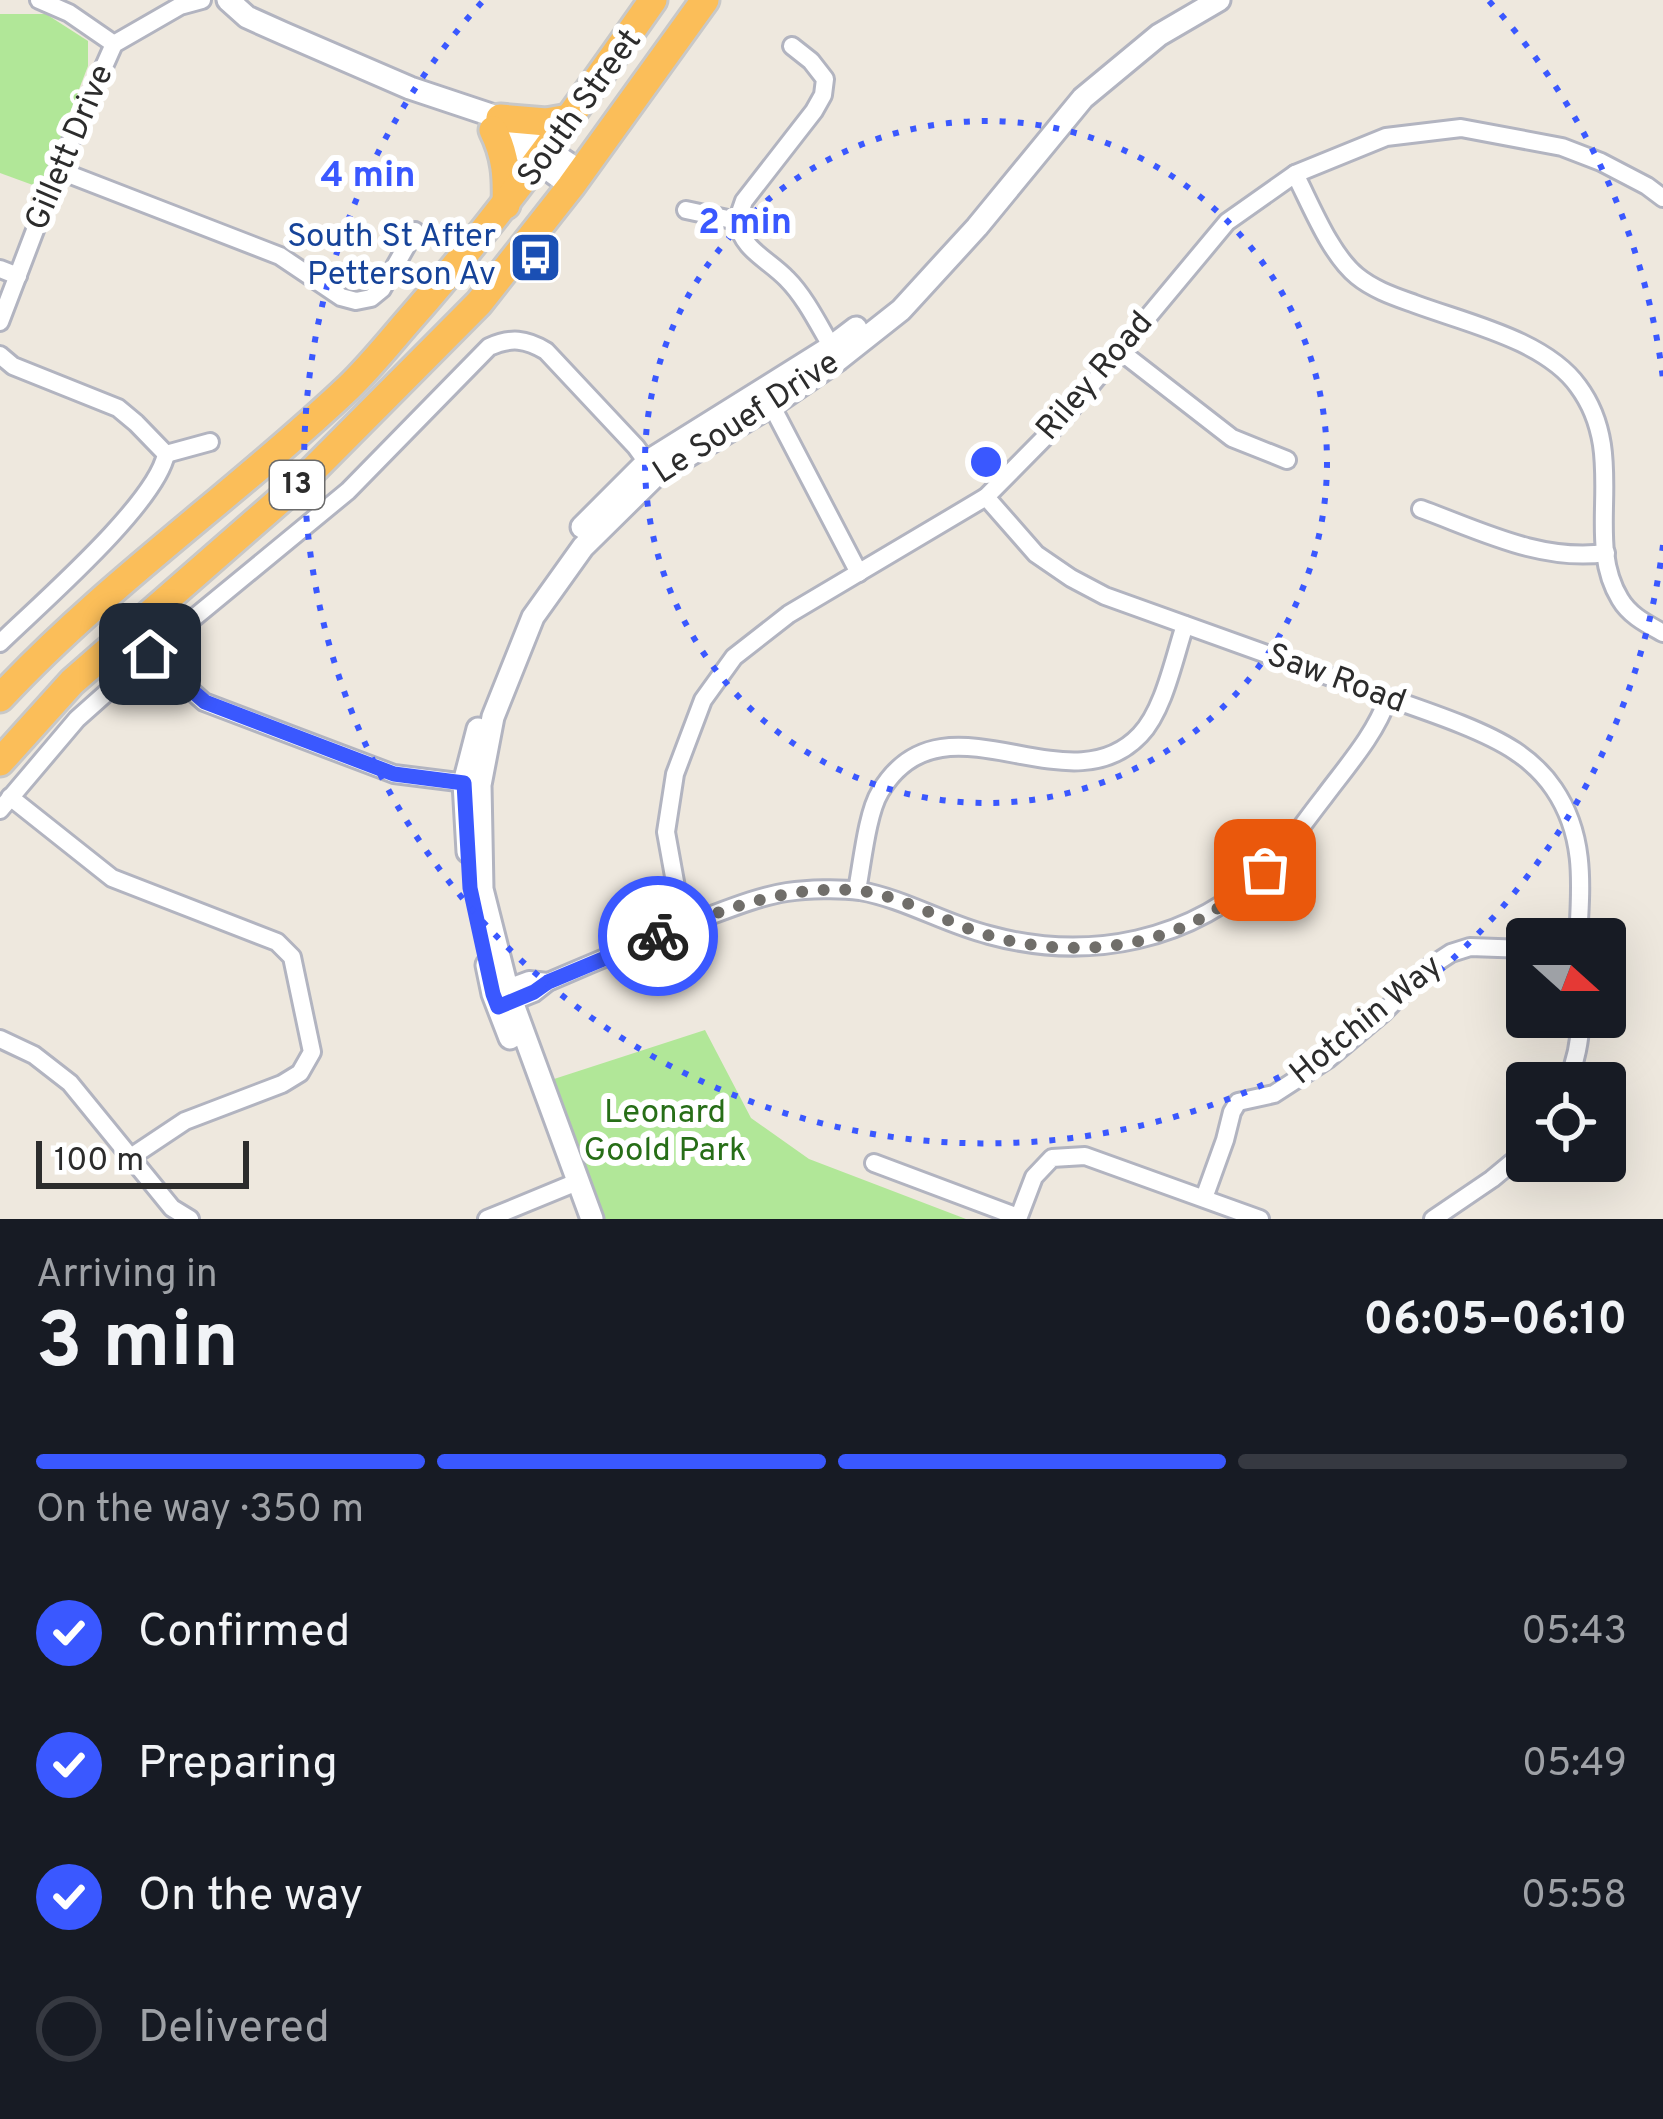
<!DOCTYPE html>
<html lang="en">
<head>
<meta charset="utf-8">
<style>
  :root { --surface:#171b24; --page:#20242c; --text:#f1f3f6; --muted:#9ea1a6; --line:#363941; --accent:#3a58ff }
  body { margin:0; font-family:Overpass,sans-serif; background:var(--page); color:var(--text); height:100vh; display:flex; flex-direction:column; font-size:45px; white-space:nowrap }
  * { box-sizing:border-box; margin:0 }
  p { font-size:39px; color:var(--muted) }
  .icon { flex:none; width:66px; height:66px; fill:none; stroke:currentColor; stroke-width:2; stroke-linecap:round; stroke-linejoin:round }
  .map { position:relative; height:1219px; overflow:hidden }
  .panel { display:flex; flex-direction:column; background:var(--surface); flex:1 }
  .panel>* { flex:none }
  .needle { width:78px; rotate:111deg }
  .buttons { position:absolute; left:1506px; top:918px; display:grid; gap:24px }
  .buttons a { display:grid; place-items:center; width:120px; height:120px; border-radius:12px; background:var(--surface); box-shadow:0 12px 48px #0002; font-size:60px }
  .scale { position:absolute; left:36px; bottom:30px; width:213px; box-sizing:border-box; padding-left:12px; border:6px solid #2c2c2c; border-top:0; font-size:33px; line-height:42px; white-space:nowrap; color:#2c2c2c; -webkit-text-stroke:9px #fff; paint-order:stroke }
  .pin { position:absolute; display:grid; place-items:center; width:102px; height:102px; color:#fff; margin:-51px; border-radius:24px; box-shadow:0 6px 18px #0006 }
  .courier { position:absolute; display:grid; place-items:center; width:120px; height:120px; margin:-60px; border:9px solid #3a58ff; border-radius:50%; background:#fff; color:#222; box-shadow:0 3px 15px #0007 }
  .summary em { font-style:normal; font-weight:700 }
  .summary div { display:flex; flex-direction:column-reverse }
  .summary { display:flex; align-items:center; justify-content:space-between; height:204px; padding:0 36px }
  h1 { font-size:78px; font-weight:700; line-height:90px }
  .bar { display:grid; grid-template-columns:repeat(4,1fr); gap:18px 12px; align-content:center; height:144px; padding:0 36px }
  .bar i { height:15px; border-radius:9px; background:var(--line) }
  .bar .current { background:var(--accent) }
  .bar p { grid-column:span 4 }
  ol { padding:0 36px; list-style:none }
  li { display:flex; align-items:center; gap:36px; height:132px }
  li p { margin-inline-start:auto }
  li .icon { padding:12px; border-radius:50%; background:var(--accent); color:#fff; stroke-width:4 }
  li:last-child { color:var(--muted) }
  li i { width:66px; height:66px; border:6px solid var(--line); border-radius:50% }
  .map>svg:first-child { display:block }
  .green { fill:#b1e798 }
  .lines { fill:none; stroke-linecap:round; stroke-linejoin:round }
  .minor-casing { stroke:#b2b4c0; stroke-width:22 }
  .tertiary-casing { stroke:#b2b4c0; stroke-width:27 }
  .trunk-casing { stroke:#c8c8c8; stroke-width:33 }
  .minor { stroke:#fff; stroke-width:16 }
  .tertiary { stroke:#fff; stroke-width:21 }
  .trunk { stroke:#fbbe59; stroke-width:27 }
  .done { stroke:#706e6a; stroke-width:12; stroke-dasharray:0 21.6 }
  .route { stroke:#3a58ff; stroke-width:15 }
  .ring { fill:none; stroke:#3a58ff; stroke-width:6; stroke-dasharray:6 12 }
  .labels { text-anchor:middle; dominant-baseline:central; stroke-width:12; stroke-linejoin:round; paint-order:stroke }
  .shield { fill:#fff; stroke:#6b6b6b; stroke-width:3 }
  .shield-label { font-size:30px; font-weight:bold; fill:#2c2c2c }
  .street-label { font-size:33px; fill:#2c2c2c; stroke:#fff }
  .transit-label { font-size:33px; fill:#164399; stroke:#fff; text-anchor:end }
  .park-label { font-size:33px; fill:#276e17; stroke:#fff }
  .centre { fill:#3a58ff; stroke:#fff; stroke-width:6 }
  .ring-label { font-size:36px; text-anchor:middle; font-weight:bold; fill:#3a58ff; stroke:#fff; stroke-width:12; stroke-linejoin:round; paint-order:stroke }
</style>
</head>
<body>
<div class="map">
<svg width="1663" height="1219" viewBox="0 0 1663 1219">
  <rect width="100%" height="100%" fill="#eee8de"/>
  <g class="green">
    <path d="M 0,14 L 46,14 L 88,41 L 88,66 L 41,188 L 0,173 Z"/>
    <path d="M 705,1030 L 751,1118 L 809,1159 L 966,1219 L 604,1219 L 554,1079 Z"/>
  </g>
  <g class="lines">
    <defs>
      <g id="minor">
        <path d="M 39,0 L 69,13 L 114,44"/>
        <path d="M 58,170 L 280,256 L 341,297 L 356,301 L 371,298 L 382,289 L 415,231"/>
        <path d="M 1295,174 C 1311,205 1330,254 1357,276 C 1374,290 1396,297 1415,304 C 1466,323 1545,340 1578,386 C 1630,456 1582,537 1620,599 C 1630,616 1647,624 1663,633"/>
        <path d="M 686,210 L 737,221 C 742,250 768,259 787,279 C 807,299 821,330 836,354"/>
        <path d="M 737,221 L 744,201 L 814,111 L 823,95 L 825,79 L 811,61 L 792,46"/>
        <path d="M 0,269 L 18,276"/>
        <path d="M 0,322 L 58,170 L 114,44 L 180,6 L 202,0"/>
        <path d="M 1120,351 L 1232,438 L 1287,460"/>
        <path d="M 0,355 L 13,366 L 118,408 L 136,423 L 166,454 C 156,504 40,604 0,643"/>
        <path d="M 766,395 L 859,573"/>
        <path d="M 166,454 L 210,442"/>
        <path d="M 986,497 L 1036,554 L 1071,578 L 1105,596 C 1194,628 1283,660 1372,692 C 1413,707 1479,727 1515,751 C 1530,761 1544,774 1554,789 C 1586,836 1581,886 1578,939"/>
        <path d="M 1421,509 C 1481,531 1541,562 1606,553"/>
        <path d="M 150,654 L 204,702 L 394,774 L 474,784"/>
        <path d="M 10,797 L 112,878 L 277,942 L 292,957 L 312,1052 L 300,1073 L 282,1084 L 185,1121 L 131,1157"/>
        <path d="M 0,810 L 77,719 L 150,654 L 348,491 L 489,347 C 511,337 526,339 546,351 L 636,447 L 654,472"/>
        <path d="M 857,890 C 862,865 867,813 880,792 C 943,685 1067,812 1140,735 C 1164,710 1174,658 1185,625"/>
        <path d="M 683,926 L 666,832 L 675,774 L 703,700 L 734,657 L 789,614 L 986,497 L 1062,420 L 1227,222 L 1295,174 L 1386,137 L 1461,128 L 1562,147 L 1601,162 L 1647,186 L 1663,198"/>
        <path d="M 497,992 L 529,980 L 548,982"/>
        <path d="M 504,1005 L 534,993 L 548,982 C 602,959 655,936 709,916 C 733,907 761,896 787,892 C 808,889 839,888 860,891 C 905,899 945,924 989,935 C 1088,962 1193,942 1267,868 C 1288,847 1305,821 1324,797 C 1347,766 1375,735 1388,698"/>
        <path d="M 0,1039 L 34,1055 L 70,1083 L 172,1208 L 190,1219"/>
        <path d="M 1567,1083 C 1575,1063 1581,1039 1580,1017"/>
        <path d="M 874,1163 L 1018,1217"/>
        <path d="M 1204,1198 L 1225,1140 L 1232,1112 L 1238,1102 L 1274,1094 L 1328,1059 L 1384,1012 L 1425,970 L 1451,953 L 1470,947 L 1527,949"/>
        <path d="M 487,1219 L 577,1182"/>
        <path d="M 1018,1219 L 1034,1177 L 1052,1158 L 1085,1156 L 1260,1219"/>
        <path d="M 1433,1219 L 1492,1179 L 1527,1150"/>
      </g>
      <g id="tertiary">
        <path d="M 228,0 L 247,17 L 285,34 L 410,88 L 500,118 L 581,172"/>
        <path d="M 492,128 L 571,186"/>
        <path d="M 582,527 L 647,462 L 831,347 L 856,328"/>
        <path d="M 468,852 L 464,783 L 478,729"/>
        <path d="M 487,965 L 493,994 L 510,1038"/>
        <path d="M 592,1219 L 507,988 L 482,889 L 480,785 L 493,717 L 533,617 L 583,547 L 656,475 L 772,405 L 839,359 L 901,310 L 977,227 L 1083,98 L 1159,35 L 1219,0"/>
      </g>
      <g id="trunk">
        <path d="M 500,118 L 546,122 L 569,118"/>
        <path d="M 493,130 C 506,156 507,177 506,205"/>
        <path d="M 0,698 C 106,584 235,495 348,388 C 370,367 389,343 409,320 C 498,219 576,110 653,0"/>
        <path d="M 0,762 L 72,682 L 303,480 L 479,303 L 571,186 L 705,0"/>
      </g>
    </defs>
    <use href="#minor" class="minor-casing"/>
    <use href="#tertiary" class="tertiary-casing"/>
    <use href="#trunk" class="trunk-casing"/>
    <use href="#minor" class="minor"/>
    <use href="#tertiary" class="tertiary"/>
    <use href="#trunk" class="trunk"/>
  </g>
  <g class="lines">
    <path class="done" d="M 658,936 C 721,910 784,886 853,890 C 898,893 942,921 984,934 C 1057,957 1149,953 1215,910 C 1233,899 1249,883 1265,870"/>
    <path class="route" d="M 150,654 L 205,702 L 394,774 L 464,783 L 470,888 L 493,994 L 498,1007 L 534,992 L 548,982 L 658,936"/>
  </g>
  <g class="ring">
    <circle cx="986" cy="462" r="341"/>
    <path d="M1663 545A682 682 0 1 1 483 1M1489 1A682 682 0 0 1 1663 379"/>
  </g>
  <defs>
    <symbol id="bus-square" viewBox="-11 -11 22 22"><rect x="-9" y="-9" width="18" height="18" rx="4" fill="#1a4fb4" stroke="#fff"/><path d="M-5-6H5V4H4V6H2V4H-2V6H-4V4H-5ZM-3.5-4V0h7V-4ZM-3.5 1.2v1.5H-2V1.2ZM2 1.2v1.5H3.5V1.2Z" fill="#fff"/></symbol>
  </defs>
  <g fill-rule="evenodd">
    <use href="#bus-square" x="506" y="228" width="59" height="59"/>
  </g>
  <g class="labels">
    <rect class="shield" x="270" y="461" width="54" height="48" rx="9"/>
    <g class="shield-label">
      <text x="297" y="485">13</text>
    </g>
    <g class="street-label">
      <text transform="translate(581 109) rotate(-54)">South Street</text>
      <text transform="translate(71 148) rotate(-67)">Gillett Drive</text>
      <text transform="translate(1096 377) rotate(-49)">Riley Road</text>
      <text transform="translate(747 419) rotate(-33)">Le Souef Drive</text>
      <text transform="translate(1336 680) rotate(20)">Saw Road</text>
      <text transform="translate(1367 1021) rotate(-39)">Hotchin Way</text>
    </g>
    <g class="transit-label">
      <text x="496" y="238">South St After<tspan x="496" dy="38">Petterson Av</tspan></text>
    </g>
    <g class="park-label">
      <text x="665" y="1114">Leonard<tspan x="665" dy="38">Goold Park</tspan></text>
    </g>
  </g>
  <circle cx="986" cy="462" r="18" class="centre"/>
  <g class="ring-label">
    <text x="368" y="186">4 min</text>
    <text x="745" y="233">2 min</text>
  </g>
</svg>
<div class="buttons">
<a><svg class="needle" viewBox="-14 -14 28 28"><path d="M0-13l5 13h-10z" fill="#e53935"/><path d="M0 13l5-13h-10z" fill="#9ea1a6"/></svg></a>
<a><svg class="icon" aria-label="locate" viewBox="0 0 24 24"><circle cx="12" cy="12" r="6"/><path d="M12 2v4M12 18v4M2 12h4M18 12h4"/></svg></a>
</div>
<div class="scale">100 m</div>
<div class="pin" style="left:1265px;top:870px;background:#ea580c"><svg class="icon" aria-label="bag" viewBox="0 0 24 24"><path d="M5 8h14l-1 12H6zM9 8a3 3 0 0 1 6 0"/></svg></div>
<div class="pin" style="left:150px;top:654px;background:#1f2937"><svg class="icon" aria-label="home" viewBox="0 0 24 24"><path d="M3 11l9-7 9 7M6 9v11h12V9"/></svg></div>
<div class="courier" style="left:658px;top:936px"><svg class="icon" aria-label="bike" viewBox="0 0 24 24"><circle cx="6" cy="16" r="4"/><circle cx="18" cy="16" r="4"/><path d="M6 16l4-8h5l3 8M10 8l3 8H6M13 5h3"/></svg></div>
</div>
<section class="panel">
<div class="summary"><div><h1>3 min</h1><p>Arriving in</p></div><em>06:05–06:10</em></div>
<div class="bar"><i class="current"></i><i class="current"></i><i class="current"></i><i></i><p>On the way · 350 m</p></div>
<ol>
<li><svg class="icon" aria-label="check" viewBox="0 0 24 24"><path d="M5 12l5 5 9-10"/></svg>Confirmed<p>05:43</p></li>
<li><svg class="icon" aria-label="check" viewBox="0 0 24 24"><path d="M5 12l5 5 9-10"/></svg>Preparing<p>05:49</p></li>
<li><svg class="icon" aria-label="check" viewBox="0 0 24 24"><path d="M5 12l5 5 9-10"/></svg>On the way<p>05:58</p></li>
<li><i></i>Delivered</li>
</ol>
</section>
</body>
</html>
